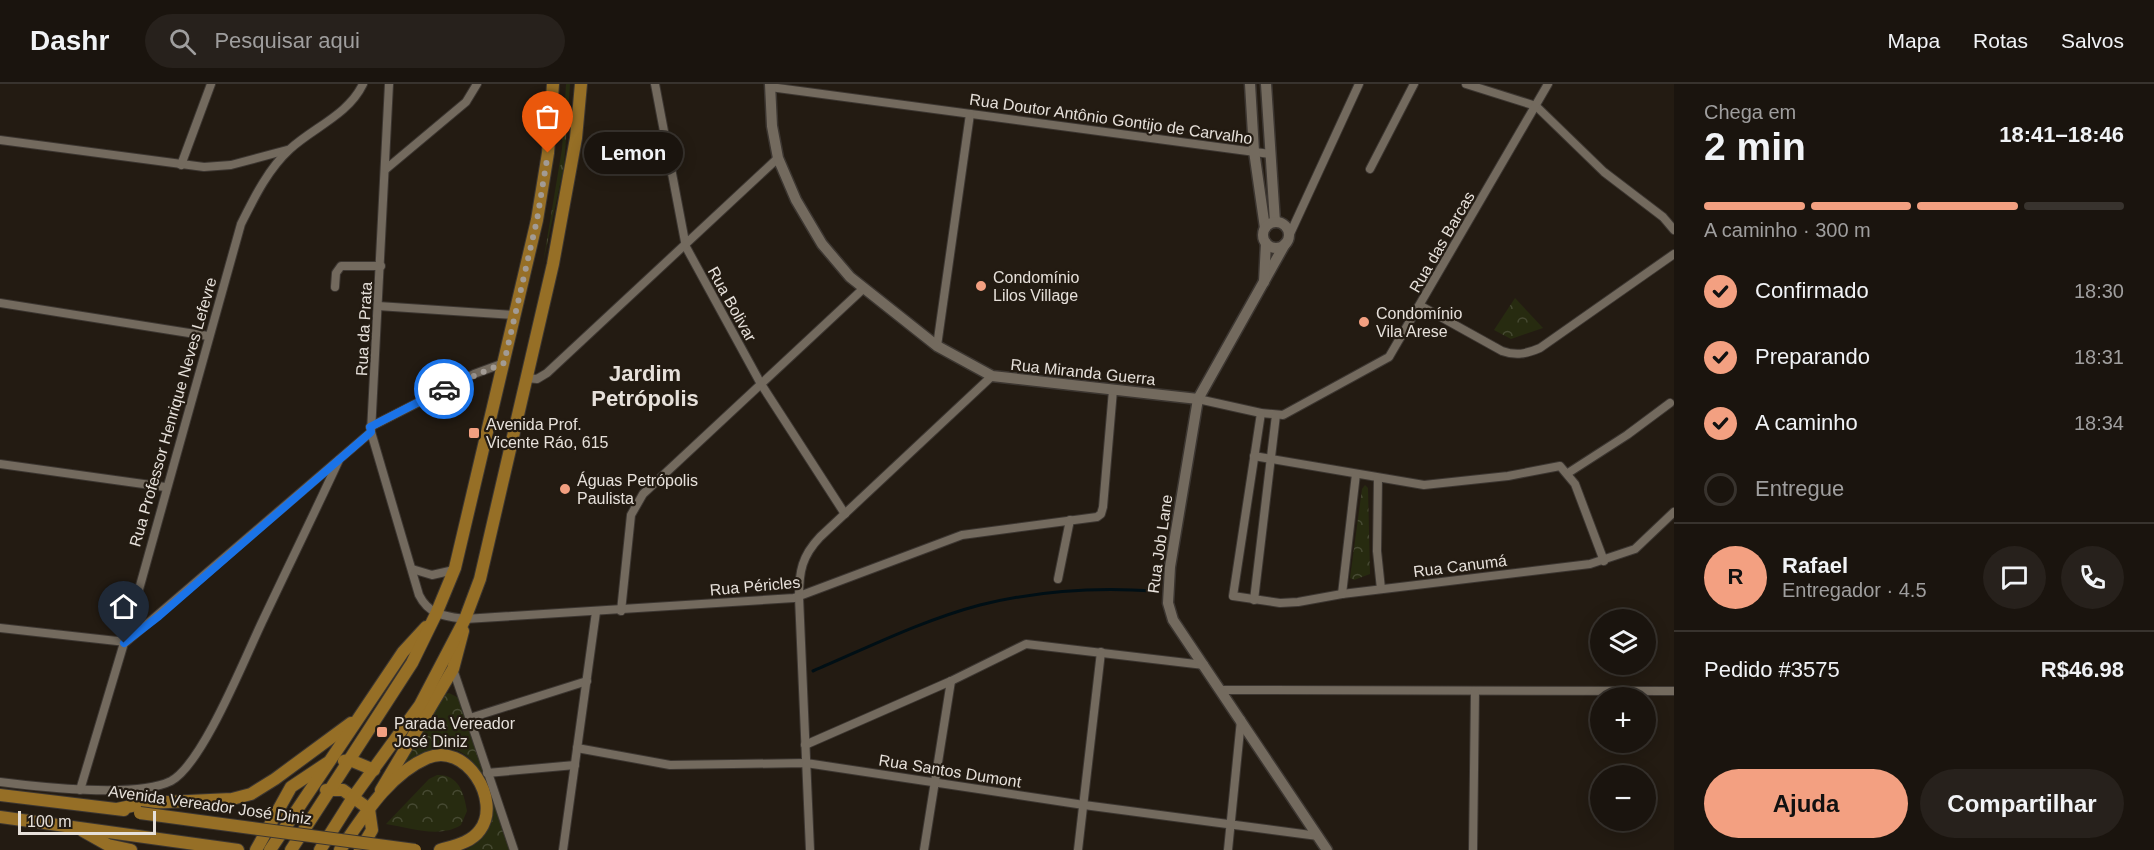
<!DOCTYPE html>
<html lang="pt">
<head>
<meta charset="utf-8">
<style>
  :root { --surface:#1a140e; --page:#27211c; --text:#f1f3f6; --muted:#9f9e9e; --line:#38332e; --accent:#f3a081 }
  body { margin:0; font-family:Arial,sans-serif; background:var(--page); color:var(--text); height:100vh; display:flex; flex-direction:column; font-size:22px; white-space:nowrap }
  * { box-sizing:border-box; margin:0 }
  p { font-size:20px; color:var(--muted) }
  .icon { flex:none; width:33px; height:33px; fill:none; stroke:currentColor; stroke-width:2; stroke-linecap:round; stroke-linejoin:round }
  .map { position:relative; flex:1; overflow:hidden }
  .details { display:flex; flex-direction:column; background:var(--surface); width:480px }
  .details>* { flex:none }
  .fabs { position:absolute; left:1590px; top:525px; display:grid; gap:12px }
  .fabs a { display:grid; place-items:center; width:66px; height:66px; border-radius:50%; background:var(--surface); box-shadow:0 3px 15px #0003,0 0 0 2px var(--line); font-size:30px }
  .scale { position:absolute; left:18px; bottom:15px; width:138px; box-sizing:border-box; padding-left:6px; border:3px solid #e6e0da; border-top:0; font-size:16px; line-height:21px; white-space:nowrap; color:#e6e0da; -webkit-text-stroke:4px #231b12; paint-order:stroke }
  .pin { position:absolute; display:grid; place-items:center; width:51px; height:51px; color:#fff; margin:-62px -26px; border-radius:50% 50% 50% 0; rotate:-45deg; box-shadow:0 0 6px #0007 }
  .pin .icon { rotate:45deg }
  .courier { position:absolute; display:grid; place-items:center; width:60px; height:60px; margin:-30px; border:4px solid #1a73e8; border-radius:50%; background:#fff; color:#222; box-shadow:0 2px 8px #0007 }
  .bubble { position:absolute; height:42px; border-radius:21px; background:var(--surface); box-shadow:0 3px 15px #0003,0 0 0 2px var(--line); font-size:20px; font-weight:600; line-height:42px; text-align:center }
  .summary em { font-style:normal; font-weight:600 }
  .summary div { display:flex; flex-direction:column-reverse }
  .summary { display:flex; align-items:center; justify-content:space-between; height:102px; padding:0 30px }
  h1 { font-size:39px; font-weight:600; line-height:45px }
  .bar { display:grid; grid-template-columns:repeat(4,1fr); gap:9px 6px; align-content:center; height:72px; padding:0 30px }
  .bar i { height:8px; border-radius:4px; background:var(--line) }
  .bar .current { background:var(--accent) }
  .bar p { grid-column:span 4 }
  .line { display:flex; align-items:center; gap:15px; padding:0 30px; border-top:2px solid var(--line) }
  .line div { flex:1 }
  .round { display:grid; place-items:center; flex:none; width:63px; height:63px; border-radius:32px; background:var(--page) }
  ol { padding:0 30px; list-style:none }
  li { display:flex; align-items:center; gap:18px; height:66px }
  li p { margin-inline-start:auto }
  li .icon { padding:6px; border-radius:50%; background:var(--accent); color:#111; stroke-width:4 }
  li:last-child { color:var(--muted) }
  li i { width:33px; height:33px; border:3px solid var(--line); border-radius:50% }
  .primary-button { display:flex; gap:12px; margin-top:auto; padding:12px 30px }
  .primary-button a { flex:1; height:69px; border-radius:36px; background:var(--accent); color:#111; font-size:24px; font-weight:600; line-height:69px; text-align:center }
  .primary-button a+a { background:var(--page); color:var(--text) }
  header { display:flex; align-items:center; gap:36px; box-sizing:border-box; height:84px; padding:0 30px; background:var(--surface); border-bottom:2px solid var(--line) }
  header strong { font-size:28px }
  nav { display:flex; gap:33px; margin-inline-start:auto; font-size:21px }
  .search { width:420px; height:54px; background:var(--page); display:flex; align-items:center; gap:15px; box-sizing:border-box; padding:0 21px; border-radius:33px; color:var(--muted); font-size:22px }
  main { display:flex; flex:1; min-height:0 }
  .map>svg:first-child { display:block }
  .grass { fill:url(#grass-tufts) }
  .park { fill:url(#park-crowns) }
  .lines { fill:none; stroke-linecap:round; stroke-linejoin:round }
  .stream { stroke:#000f15; stroke-width:3 }
  .street-casing { stroke:#3c3631; stroke-width:10 }
  .secondary-casing { stroke:#3c3631; stroke-width:13 }
  .primary-casing { stroke:#3c3631; stroke-width:14 }
  .street { stroke:#736a5e; stroke-width:8 }
  .secondary { stroke:#736a5e; stroke-width:10 }
  .primary { stroke:#966f26; stroke-width:12 }
  .primary-bridge-casing { stroke:#3c3631; stroke-width:14; stroke-linecap:butt }
  .primary-bridge { stroke:#966f26; stroke-width:12 }
  .done { stroke:#a29b94; stroke-width:6; stroke-dasharray:0 10.8 }
  .route { stroke:#1a73e8; stroke-width:8 }
  .poi-dot { fill:#f3a081; stroke:#231b12; stroke-width:2 }
  .labels { text-anchor:middle; dominant-baseline:central; stroke-width:4.5; stroke-linejoin:round; paint-order:stroke }
  .street-label { font-size:16px; fill:#e6e0da; stroke:#231b12 }
  .poi-label { font-size:16px; fill:#e6e0da; stroke:#231b12; text-anchor:start }
  .district-label { font-size:22px; font-weight:bold; fill:#e6e0da; stroke:#231b12 }
</style>
</head>
<body>
<header>
<strong>Dashr</strong>
<div class="search"><svg class="icon" aria-label="search" viewBox="0 0 24 24"><circle cx="10" cy="10" r="6"/><path d="M15 15l6 6"/></svg>Pesquisar aqui</div>
<nav><a>Mapa</a><a>Rotas</a><a>Salvos</a></nav>
</header>
<main>
<div class="map">
<svg width="1674" height="766" viewBox="0 0 1674 766">
  <defs>
    <pattern id="grass-tufts" width="24" height="20" patternUnits="userSpaceOnUse" patternTransform="scale(1.5)"><rect width="24" height="20" fill="#272b10"/><path d="M3 7l-1-3M5 7V3M7 7l1-3M15 17l-1-3M17 17v-4M19 17l1-3" fill="none" stroke="#464932"/></pattern>
    <pattern id="park-crowns" width="20" height="18" patternUnits="userSpaceOnUse" patternTransform="scale(1.5)"><rect width="20" height="18" fill="#272b10"/><path d="M2 6a3 3 0 1 1 6 0M12 15a3 3 0 1 1 6 0" fill="none" stroke="#464932"/></pattern>
  </defs>
  <rect width="100%" height="100%" fill="#231b12"/>
  <path class="grass" d="M 566,0 L 570,0 L 564,82 L 543,179 L 562,65 Z"/>
  <g class="park">
    <path d="M 1515,214 L 1543,244 L 1511,255 L 1494,246 Z"/>
    <path d="M 1365,401 L 1368,404 L 1370,490 L 1354,496 L 1350,494 L 1362,405 Z"/>
    <path d="M 449,609 L 459,614 L 510,766 L 466,766 C 475,760 484,754 489,744 C 501,722 480,673 456,666 C 436,660 416,674 401,684 L 445,610 Z"/>
    <path d="M 437,691 C 458,690 464,708 467,727 L 461,741 C 440,755 407,743 386,740 L 429,695 Z"/>
  </g>
  <g class="lines">
    <path class="stream" d="M 813,587 C 867,564 923,536 980,521 C 1036,507 1096,503 1154,507"/>
    <defs>
      <g id="street">
        <path d="M 389,0 L 371,348 L 419,511 C 429,531 444,532 465,535 L 794,514 L 962,451 L 1097,433 L 1101,430 L 1103,423 L 1113,306"/>
        <path d="M 655,0 L 686,163 L 761,300 L 845,430"/>
        <path d="M 1466,0 L 1536,22 L 1604,88 L 1663,133 L 1674,146"/>
        <path d="M 770,3 L 1270,70"/>
        <path d="M 0,56 L 204,83 L 231,81 L 287,66"/>
        <path d="M 181,81 L 211,0"/>
        <path d="M 386,85 L 466,18 L 477,0"/>
        <path d="M 1370,85 L 1414,0"/>
        <path d="M 1289,152 L 1359,0"/>
        <path d="M 335,203 L 336,189 L 341,182 L 381,182"/>
        <path d="M 0,219 L 208,252"/>
        <path d="M 378,222 L 515,231"/>
        <path d="M 1421,222 L 1502,267 C 1516,272 1526,270 1540,264 L 1674,170"/>
        <path d="M 937,262 L 970,30"/>
        <path d="M 526,294 L 537,295 L 547,289 L 778,74"/>
        <path d="M 1198,315 L 1261,329 L 1283,331 L 1389,273 L 1548,0"/>
        <path d="M 1261,329 L 1233,512 L 1280,519 L 1298,518 L 1342,510 L 1590,480 L 1635,465 L 1674,428"/>
        <path d="M 370,343 L 474,290 L 504,279"/>
        <path d="M 1254,372 L 1424,401 L 1508,392 L 1560,382 L 1575,400 L 1604,477"/>
        <path d="M 0,380 L 165,403"/>
        <path d="M 1568,389 L 1627,351 L 1670,319"/>
        <path d="M 1378,394 L 1377,467 L 1381,505"/>
        <path d="M 412,485 L 432,491 L 454,486"/>
        <path d="M 1058,495 L 1070,436"/>
        <path d="M 1342,510 L 1356,390"/>
        <path d="M 1254,516 L 1276,331"/>
        <path d="M 621,527 L 631,431 L 643,410 L 864,204"/>
        <path d="M 0,544 L 126,558 L 371,348"/>
        <path d="M 453,585 L 514,766"/>
        <path d="M 1222,606 L 1674,607"/>
        <path d="M 470,634 L 587,597"/>
        <path d="M 805,661 L 951,597 L 1026,560 L 1204,581"/>
        <path d="M 577,664 L 670,681 L 806,679 L 1084,721 L 1318,752"/>
        <path d="M 487,689 L 575,681"/>
        <path d="M 0,698 C 39,703 137,714 171,697 C 203,680 246,571 263,536 C 288,483 314,430 339,376"/>
        <path d="M 80,706 L 124,559 L 241,140 C 254,114 268,85 290,65 C 314,43 348,31 363,0"/>
        <path d="M 563,766 L 596,528"/>
        <path d="M 810,766 L 799,513 C 799,487 802,472 820,453 L 992,292"/>
        <path d="M 924,766 L 951,597"/>
        <path d="M 1078,766 L 1101,568"/>
        <path d="M 1228,766 L 1241,636"/>
        <path d="M 1473,766 L 1475,607"/>
      </g>
      <g id="secondary">
        <path d="M 770,0 L 772,42 L 778,74 L 796,116 L 822,160 L 850,193 L 937,262 L 992,292 L 1198,315"/>
        <path d="M 1250,0 L 1254,67 L 1265,144"/>
        <path d="M 1266,0 L 1275,138"/>
        <circle cx="1276" cy="151" r="13"/>
        <path d="M 1285,160 L 1198,315 L 1170,483 L 1168,519 L 1173,536 L 1327,766"/>
        <path d="M 1264,198 L 1266,159"/>
      </g>
      <g id="primary">
        <path d="M 344,677 L 350,676 L 374,686"/>
        <path d="M 326,706 L 343,706 L 369,725 L 372,746 L 360,766"/>
        <path d="M 381,706 L 453,585 L 463,547"/>
        <path d="M 0,711 L 124,726"/>
        <path d="M 117,725 L 146,719 L 232,715 L 251,710 L 275,695 L 351,639"/>
        <path d="M 0,733 L 238,766"/>
        <path d="M 83,747 L 108,761 L 131,766"/>
        <path d="M 256,766 L 291,703 L 327,679"/>
        <path d="M 270,766 L 403,568 L 426,543"/>
        <path d="M 291,766 L 412,579 L 436,530 L 455,484 L 537,136 L 548,69 L 553,0"/>
        <path d="M 320,766 L 354,712 L 420,621 L 465,535 L 480,495 L 553,180 L 576,54 L 581,0"/>
        <path d="M 340,766 C 363,733 388,691 427,674 C 466,657 502,717 480,746 C 471,759 453,762 440,766"/>
      </g>
    </defs>
    <use href="#street" class="street-casing"/>
    <use href="#secondary" class="secondary-casing"/>
    <use href="#primary" class="primary-casing"/>
    <use href="#street" class="street"/>
    <use href="#secondary" class="secondary"/>
    <use href="#primary" class="primary"/>
    <defs>
      <path id="primary-bridge" d="M 140,729 L 415,766"/>
    </defs>
    <use href="#primary-bridge" class="primary-bridge-casing"/>
    <use href="#primary-bridge" class="primary-bridge"/>
  </g>
  <g class="lines">
    <path class="done" d="M 444,305 L 504,279 L 537,136 L 548,69"/>
    <path class="route" d="M 124,559 L 159,532 L 371,348 L 370,343 L 444,305"/>
  </g>
  <g class="poi-dot">
    <circle cx="981" cy="202" r="6"/>
    <circle cx="1364" cy="238" r="6"/>
    <rect x="468" y="343" width="12" height="12" rx="3"/>
    <circle cx="565" cy="405" r="6"/>
    <rect x="376" y="642" width="12" height="12" rx="3"/>
  </g>
  <g class="labels">
    <g class="street-label">
      <text transform="translate(1111 35) rotate(8)">Rua Doutor Antônio Gontijo de Carvalho</text>
      <text transform="translate(1442 158) rotate(-60)">Rua das Barcas</text>
      <text transform="translate(732 220) rotate(61)">Rua Bolivar</text>
      <text transform="translate(364 245) rotate(-87)">Rua da Prata</text>
      <text transform="translate(1083 288) rotate(6)">Rua Miranda Guerra</text>
      <text transform="translate(173 328) rotate(-74)">Rua Professor Henrique Neves Lefevre</text>
      <text transform="translate(1160 460) rotate(-82)">Rua Job Lane</text>
      <text transform="translate(1460 482) rotate(-7)">Rua Canumá</text>
      <text transform="translate(755 502) rotate(-5)">Rua Péricles</text>
      <text transform="translate(950 687) rotate(9)">Rua Santos Dumont</text>
      <text transform="translate(210 721) rotate(8)">Avenida Vereador José Diniz</text>
    </g>
    <g class="poi-label">
      <text x="993" y="193">Condomínio<tspan x="993" dy="18">Lilos Village</tspan></text>
      <text x="1376" y="229">Condomínio<tspan x="1376" dy="18">Vila Arese</tspan></text>
      <text x="486" y="340">Avenida Prof.<tspan x="486" dy="18">Vicente Ráo, 615</tspan></text>
      <text x="577" y="396">Águas Petrópolis<tspan x="577" dy="18">Paulista</tspan></text>
      <text x="394" y="639">Parada Vereador<tspan x="394" dy="18">José Diniz</tspan></text>
    </g>
    <g class="district-label">
      <text x="645" y="289">Jardim<tspan x="645" dy="25">Petrópolis</tspan></text>
    </g>
  </g>
</svg>
<div class="fabs">
<a><svg class="icon" aria-label="layers" viewBox="0 0 24 24"><path d="M12 4l9 5-9 5-9-5zM3 14l9 5 9-5"/></svg></a>
<a>+</a>
<a>−</a>
</div>
<div class="scale">100 m</div>
<div class="pin" style="left:548px;top:69px;background:#ea580c"><svg class="icon" aria-label="bag" viewBox="0 0 24 24"><path d="M5 8h14l-1 12H6zM9 8a3 3 0 0 1 6 0"/></svg></div>
<div class="pin" style="left:124px;top:559px;background:#1f2937"><svg class="icon" aria-label="home" viewBox="0 0 24 24"><path d="M3 11l9-7 9 7M6 9v11h12V9"/></svg></div>
<div class="courier" style="left:444px;top:305px"><svg class="icon" aria-label="car" viewBox="0 0 24 24"><path d="M5 17H2v-5l4-1 3-4h7l3 4 3 1v5h-3M9 17h6M6 11h13"/><circle cx="7" cy="17" r="2"/><circle cx="17" cy="17" r="2"/></svg></div>
<div class="bubble" style="left:584px;top:48px;width:99px">Lemon</div>
</div>
<section class="details">
<div class="summary"><div><h1>2 min</h1><p>Chega em</p></div><em>18:41–18:46</em></div>
<div class="bar"><i class="current"></i><i class="current"></i><i class="current"></i><i></i><p>A caminho · 300 m</p></div>
<ol>
<li><svg class="icon" aria-label="check" viewBox="0 0 24 24"><path d="M5 12l5 5 9-10"/></svg>Confirmado<p>18:30</p></li>
<li><svg class="icon" aria-label="check" viewBox="0 0 24 24"><path d="M5 12l5 5 9-10"/></svg>Preparando<p>18:31</p></li>
<li><svg class="icon" aria-label="check" viewBox="0 0 24 24"><path d="M5 12l5 5 9-10"/></svg>A caminho<p>18:34</p></li>
<li><i></i>Entregue</li>
</ol>
<div class="line" style="height:108px"><b class="round" style="background:var(--accent);color:#111">R</b><div><b>Rafael</b><p>Entregador · 4.5</p></div><a class="round"><svg class="icon" aria-label="chat" viewBox="0 0 24 24"><path d="M4 5h16v11H9l-5 4z"/></svg></a><a class="round"><svg class="icon" aria-label="phone" viewBox="0 0 24 24"><path d="M5 4h4l2 5-3 2q2 4 5 5l2-3 5 2v4C11 20 4 13 5 4z"/></svg></a></div>
<div class="line" style="height:78px"><div>Pedido #3575</div><b>R$46.98</b></div>
<div class="primary-button"><a>Ajuda</a><a>Compartilhar</a></div>
</section>
</main>
</body>
</html>
